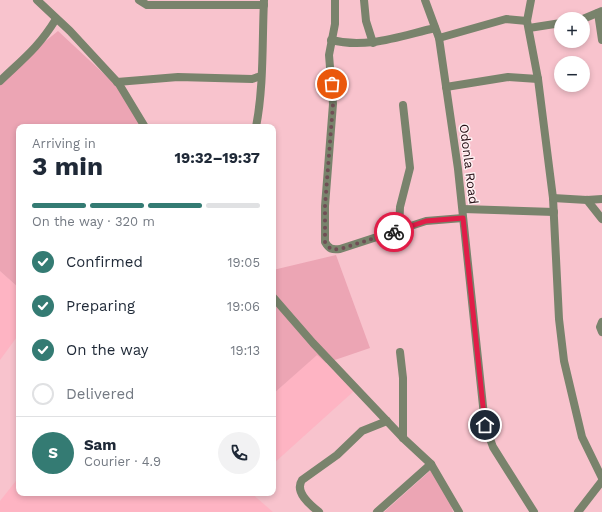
<!DOCTYPE html>
<html lang="en">
<head>
<meta charset="utf-8">
<style>
  :root { --surface:#fff; --page:#f2f2f3; --text:#1f2937; --muted:#747a83; --line:#e0e1e3; --accent:#347b73 }
  body { margin:0; font-family:"Work Sans",sans-serif; background:var(--page); color:var(--text); height:100vh; display:flex; flex-direction:column; font-size:15px; white-space:nowrap }
  * { box-sizing:border-box; margin:0 }
  p { font-size:13px; color:var(--muted) }
  .icon { flex:none; width:22px; height:22px; fill:none; stroke:currentColor; stroke-width:2; stroke-linecap:round; stroke-linejoin:round }
  .map { position:relative; flex:1; overflow:hidden }
  .side { position:absolute; left:16px; top:124px; width:260px; height:372px; display:flex; flex-direction:column; background:var(--surface); border-radius:8px; box-shadow:0 2px 6px #0003 }
  .side>* { flex:none }
  .controls { position:absolute; left:554px; top:12px; display:grid; gap:8px }
  .controls a { display:grid; place-items:center; width:36px; height:36px; border-radius:50%; background:var(--surface); box-shadow:0 2px 6px #0003; font-size:20px }
  .pin { position:absolute; display:grid; place-items:center; width:34px; height:34px; color:#fff; margin:-17px; border:2px solid #fff; border-radius:50%; box-shadow:0 1px 4px #0007 }
  .courier { position:absolute; display:grid; place-items:center; width:40px; height:40px; margin:-20px; border:3px solid #e11d48; border-radius:50%; background:#fff; color:#222; box-shadow:0 1px 5px #0007 }
  .headline em { font-style:normal; font-weight:700 }
  .headline div { display:flex; flex-direction:column-reverse }
  .headline { display:flex; align-items:center; justify-content:space-between; height:68px; padding:0 16px }
  h1 { font-size:26px; font-weight:700; line-height:30px }
  .bar { display:grid; grid-template-columns:repeat(4,1fr); gap:6px 4px; align-content:center; height:48px; padding:0 16px }
  .bar i { height:5px; border-radius:3px; background:var(--line) }
  .bar .active { background:var(--accent) }
  .bar p { grid-column:span 4 }
  .line { display:flex; align-items:center; gap:10px; padding:0 16px; border-top:1px solid var(--line) }
  .line div { flex:1 }
  .round { display:grid; place-items:center; flex:none; width:42px; height:42px; border-radius:21px; background:var(--page) }
  ol { padding:0 16px; list-style:none }
  li { display:flex; align-items:center; gap:12px; height:44px }
  li p { margin-inline-start:auto }
  li .icon { padding:4px; border-radius:50%; background:var(--accent); color:#fff; stroke-width:4 }
  li:last-child { color:var(--muted) }
  li i { width:22px; height:22px; border:2px solid var(--line); border-radius:50% }
  .map>svg:first-child { display:block }
  .built { fill:#feb4c3 }
  .green { fill:#eca5b4 }
  .lines { fill:none; stroke-linecap:round; stroke-linejoin:round }
  .minor { stroke:#79836c; stroke-width:8 }
  .done { stroke:#704e55; stroke-width:4; stroke-dasharray:0 7.2 }
  .route { stroke:#e11d48; stroke-width:5 }
  .labels { text-anchor:middle; dominant-baseline:central; stroke-width:3; stroke-linejoin:round; paint-order:stroke }
  .street-label { font-size:13px; fill:#260f15; stroke:#fef0f2 }
</style>
</head>
<body>
<div class="map">
<svg width="602" height="512" viewBox="0 0 602 512">
  <rect width="100%" height="100%" fill="#f8c3cd"/>
  <g class="built">
    <path d="M 0,271 L 19,288 L 19,334 L 0,360 Z"/>
    <path d="M 317,354 L 354,391 L 273,464 L 273,394 Z"/>
    <path d="M 19,477 L 19,493 L 251,493 L 273,512 L 0,512 L 0,501 Z"/>
  </g>
  <g class="green">
    <path d="M 58,31 L 117,86 L 144,127 L 19,127 L 19,288 L 0,271 L 0,78 Z"/>
    <path d="M 336,255 L 370,348 L 326,363 L 317,355 L 273,394 L 273,270 Z"/>
    <path d="M 432,469 L 450,502 L 453,512 L 384,512 Z"/>
  </g>
  <g class="lines">
    <g class="minor">
      <path d="M 37,0 L 70,31 L 119,84 L 145,127"/>
      <path d="M 139,0 L 147,5 L 264,5"/>
      <path d="M 335,0 L 335,24 L 329,55 L 333,104 L 325,206 L 325,242 C 329,249 332,250 340,249 L 426,221 L 463,218"/>
      <path d="M 364,0 L 366,21 L 373,43"/>
      <path d="M 425,0 L 439,38 L 458,169 L 485,425 L 493,447 L 534,512"/>
      <path d="M 531,0 L 527,21 L 538,79 L 553,198 L 559,319 L 564,361 L 582,437 L 602,478"/>
      <path d="M 598,13 L 602,40"/>
      <path d="M 583,19 L 602,11"/>
      <path d="M 529,28 L 561,23"/>
      <path d="M 439,38 L 506,19 L 527,21"/>
      <path d="M 331,40 C 367,49 400,36 435,28"/>
      <path d="M 0,81 C 24,58 38,48 56,19"/>
      <path d="M 117,82 L 178,77 L 252,79 L 261,76"/>
      <path d="M 446,87 L 508,77 L 538,79"/>
      <path d="M 256,127 C 264,86 262,42 264,0"/>
      <path d="M 553,198 L 587,200 L 602,199"/>
      <path d="M 587,200 L 602,219"/>
      <path d="M 463,209 L 554,212"/>
      <path d="M 399,230 L 400,207 L 410,168 L 403,105"/>
      <path d="M 273,297 L 313,343 L 403,438 L 431,464 L 459,512"/>
      <path d="M 602,322 L 600,327 L 602,332"/>
      <path d="M 400,352 L 403,378 L 403,438"/>
      <path d="M 319,512 C 310,505 294,492 302,480 L 337,455 L 362,431 L 387,421"/>
      <path d="M 377,512 L 431,464"/>
      <path d="M 578,512 L 602,481"/>
    </g>
  </g>
  <g class="lines">
    <path class="done" d="M 332,84 L 333,104 L 325,206 L 325,242 C 329,249 332,250 340,249 L 394,232"/>
    <path class="route" d="M 394,232 L 426,221 L 463,218 L 485,425"/>
  </g>
  <g class="labels">
    <g class="street-label">
      <text transform="translate(469 164) rotate(83)">Odonla Road</text>
    </g>
  </g>
</svg>
<div class="controls">
<a>+</a>
<a>−</a>
</div>
<div class="pin" style="left:332px;top:84px;background:#ea580c"><svg class="icon" aria-label="bag" viewBox="0 0 24 24"><path d="M5 8h14l-1 12H6zM9 8a3 3 0 0 1 6 0"/></svg></div>
<div class="pin" style="left:485px;top:425px;background:#1f2937"><svg class="icon" aria-label="home" viewBox="0 0 24 24"><path d="M3 11l9-7 9 7M6 9v11h12V9"/></svg></div>
<div class="courier" style="left:394px;top:232px"><svg class="icon" aria-label="bike" viewBox="0 0 24 24"><circle cx="6" cy="16" r="4"/><circle cx="18" cy="16" r="4"/><path d="M6 16l4-8h5l3 8M10 8l3 8H6M13 5h3"/></svg></div>
<section class="side">
<div class="headline"><div><h1>3 min</h1><p>Arriving in</p></div><em>19:32–19:37</em></div>
<div class="bar"><i class="active"></i><i class="active"></i><i class="active"></i><i></i><p>On the way · 320 m</p></div>
<ol>
<li><svg class="icon" aria-label="check" viewBox="0 0 24 24"><path d="M5 12l5 5 9-10"/></svg>Confirmed<p>19:05</p></li>
<li><svg class="icon" aria-label="check" viewBox="0 0 24 24"><path d="M5 12l5 5 9-10"/></svg>Preparing<p>19:06</p></li>
<li><svg class="icon" aria-label="check" viewBox="0 0 24 24"><path d="M5 12l5 5 9-10"/></svg>On the way<p>19:13</p></li>
<li><i></i>Delivered</li>
</ol>
<div class="line" style="height:72px"><b class="round" style="background:var(--accent);color:#fff">S</b><div><b>Sam</b><p>Courier · 4.9</p></div><a class="round"><svg class="icon" aria-label="phone" viewBox="0 0 24 24"><path d="M5 4h4l2 5-3 2q2 4 5 5l2-3 5 2v4C11 20 4 13 5 4z"/></svg></a></div>
</section>
</div>
</body>
</html>
